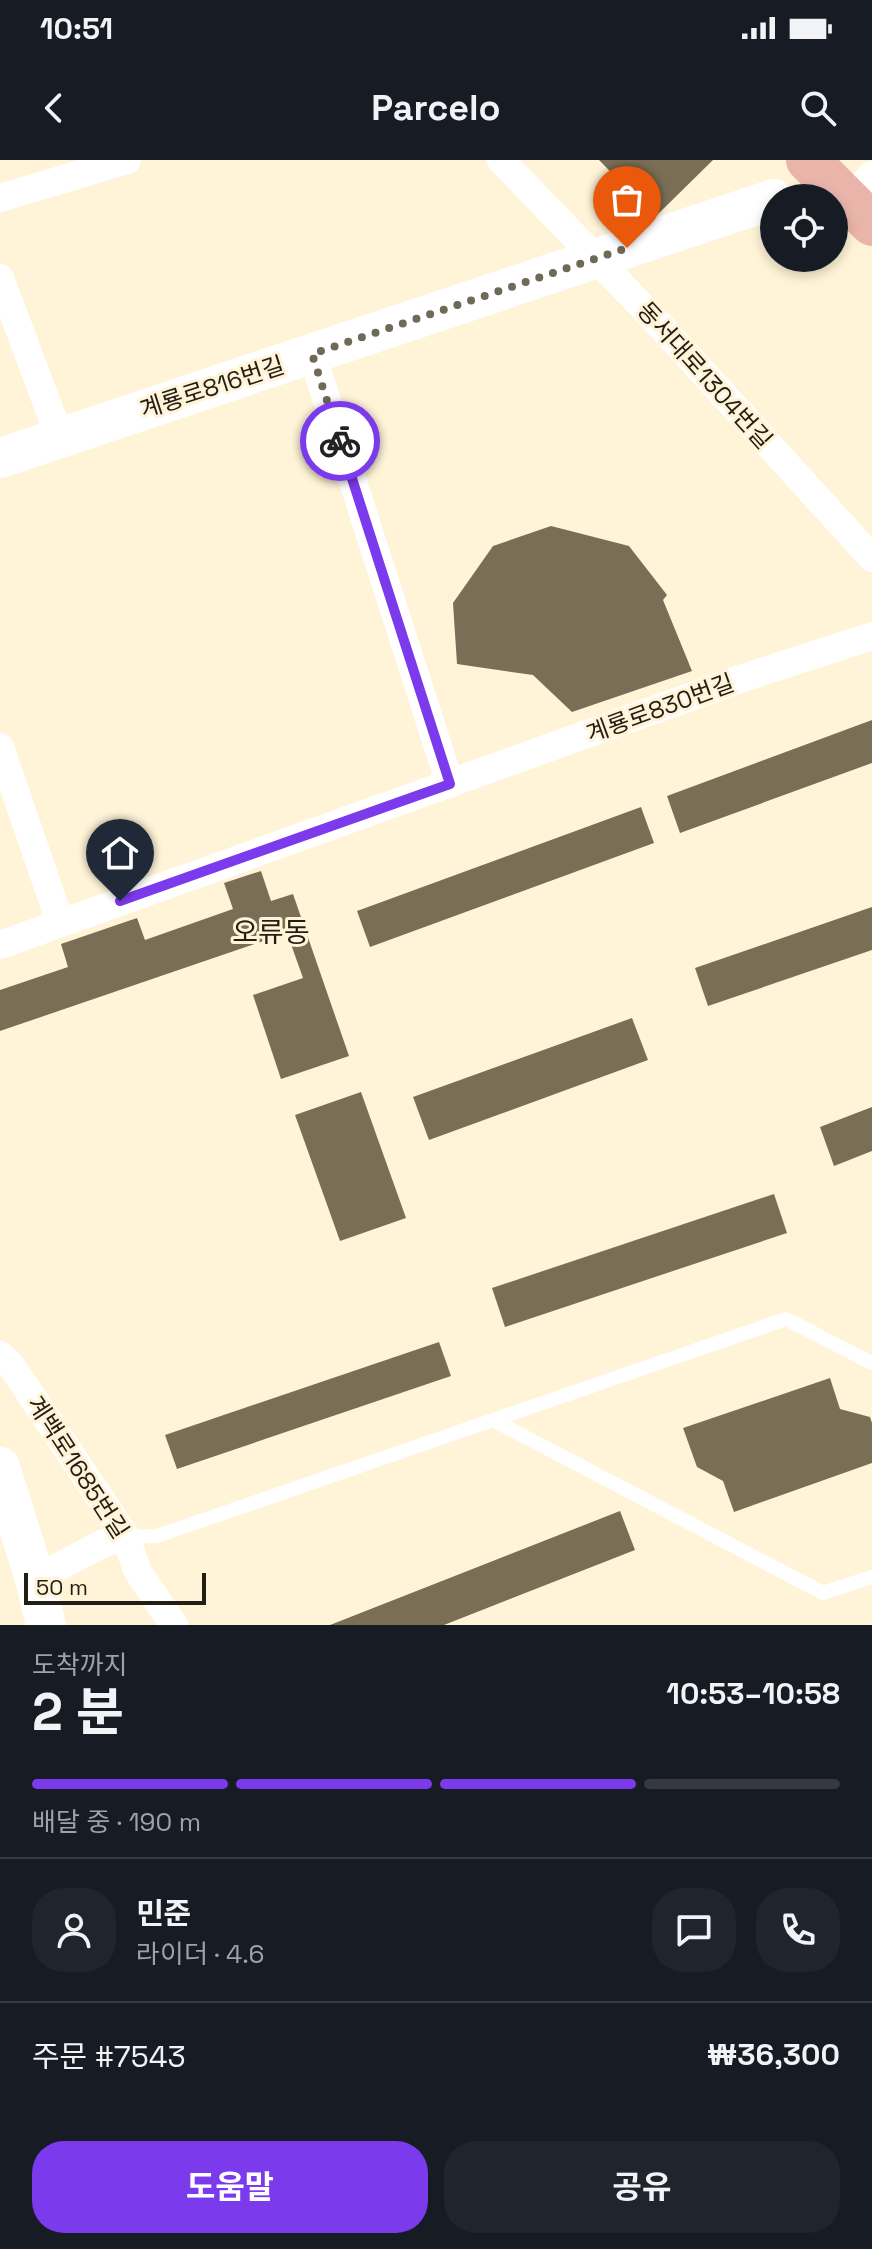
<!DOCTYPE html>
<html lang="ko">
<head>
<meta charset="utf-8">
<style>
  :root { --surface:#171b24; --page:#20242c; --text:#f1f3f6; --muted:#9ea1a6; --line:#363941; --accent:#7c3aed }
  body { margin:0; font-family:"Space Grotesk","Noto Sans KR",sans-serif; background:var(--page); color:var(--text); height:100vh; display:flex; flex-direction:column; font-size:30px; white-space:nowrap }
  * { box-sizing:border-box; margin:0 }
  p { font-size:26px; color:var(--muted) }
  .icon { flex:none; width:44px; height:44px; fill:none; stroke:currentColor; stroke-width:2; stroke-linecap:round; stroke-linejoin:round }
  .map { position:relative; height:1465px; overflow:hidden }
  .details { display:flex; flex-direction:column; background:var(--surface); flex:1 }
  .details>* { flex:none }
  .fabs { position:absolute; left:760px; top:24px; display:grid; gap:16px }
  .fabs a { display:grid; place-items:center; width:88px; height:88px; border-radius:50%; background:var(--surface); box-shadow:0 4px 12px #0003; font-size:40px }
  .scale { position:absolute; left:24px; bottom:20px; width:182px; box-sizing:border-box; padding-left:8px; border:4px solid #221e14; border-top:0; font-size:22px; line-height:28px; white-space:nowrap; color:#221e14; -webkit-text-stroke:6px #fff4d7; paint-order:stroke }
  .pin { position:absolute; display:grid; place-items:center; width:68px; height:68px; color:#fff; margin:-82px -34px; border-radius:50% 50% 50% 0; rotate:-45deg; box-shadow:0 0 8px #0007 }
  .pin .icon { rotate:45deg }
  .courier { position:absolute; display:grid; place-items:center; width:80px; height:80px; margin:-40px; border:6px solid #7c3aed; border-radius:50%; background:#fff; color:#222; box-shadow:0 2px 10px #0007 }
  .overview em { font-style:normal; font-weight:700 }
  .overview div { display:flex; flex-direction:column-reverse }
  .overview { display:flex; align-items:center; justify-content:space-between; height:136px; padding:0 32px }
  h1 { font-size:52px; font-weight:700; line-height:60px }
  .bar { display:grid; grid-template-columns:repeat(4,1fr); gap:12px 8px; align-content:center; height:96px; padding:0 32px }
  .bar i { height:10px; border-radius:6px; background:var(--line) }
  .bar .on { background:var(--accent) }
  .bar p { grid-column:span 4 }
  .line { display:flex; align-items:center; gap:20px; padding:0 32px; border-top:2px solid var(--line) }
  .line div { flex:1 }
  .round { display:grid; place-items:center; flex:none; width:84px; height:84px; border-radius:32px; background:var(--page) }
  .primary-button { display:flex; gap:16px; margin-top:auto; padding:16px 32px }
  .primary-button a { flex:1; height:92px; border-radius:32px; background:var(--accent); color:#fff; font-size:32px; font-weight:700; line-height:92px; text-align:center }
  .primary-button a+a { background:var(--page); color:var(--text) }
  .status { display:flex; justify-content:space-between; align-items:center; height:56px; padding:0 40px; background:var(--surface); direction:ltr }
  .status svg { height:22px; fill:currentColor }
  header { display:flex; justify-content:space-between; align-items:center; height:104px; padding:0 32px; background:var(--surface); font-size:36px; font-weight:700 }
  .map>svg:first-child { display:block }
  .building { fill:#7a6f56 }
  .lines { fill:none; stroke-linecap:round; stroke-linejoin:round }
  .lane { stroke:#fff; stroke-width:14 }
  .street { stroke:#fff; stroke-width:28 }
  .secondary { stroke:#fff; stroke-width:40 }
  .primary { stroke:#e9b5ab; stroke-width:44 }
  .done { stroke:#6f6958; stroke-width:8; stroke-dasharray:0 14.4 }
  .route { stroke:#7c3aed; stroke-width:10 }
  .labels { text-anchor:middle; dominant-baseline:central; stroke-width:6; stroke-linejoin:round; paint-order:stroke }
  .street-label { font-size:24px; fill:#221e14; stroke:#fff4d7 }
  .quarter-label { font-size:28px; fill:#221e14; stroke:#fff4d7 }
</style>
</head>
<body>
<div class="status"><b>10:51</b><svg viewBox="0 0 49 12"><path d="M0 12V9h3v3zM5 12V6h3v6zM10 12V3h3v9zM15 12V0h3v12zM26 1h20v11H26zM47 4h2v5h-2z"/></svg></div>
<header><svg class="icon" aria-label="back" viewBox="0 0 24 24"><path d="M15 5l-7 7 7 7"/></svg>Parcelo<svg class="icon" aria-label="search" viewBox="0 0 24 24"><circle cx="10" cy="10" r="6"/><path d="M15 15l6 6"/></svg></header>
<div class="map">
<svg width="872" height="1465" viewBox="0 0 872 1465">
  <rect width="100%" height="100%" fill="#fff4d7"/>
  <g class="building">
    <path d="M 599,0 L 713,0 L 655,57 Z"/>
    <path d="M 551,366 L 629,386 L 667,435 L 663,440 L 692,511 L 572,552 L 533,515 L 457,504 L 453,443 L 493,386 Z"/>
    <path d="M 872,560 L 872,603 L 680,673 L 667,636 Z"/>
    <path d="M 641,647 L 654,683 L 370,787 L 357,751 Z"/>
    <path d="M 261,711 L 271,741 L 293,734 L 349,896 L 281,919 L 253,835 L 303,818 L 287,773 L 0,871 L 0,830 L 68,807 L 61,784 L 137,758 L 145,780 L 233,749 L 224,723 Z"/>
    <path d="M 872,747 L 872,790 L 708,846 L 695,808 Z"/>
    <path d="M 632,858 L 648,900 L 429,980 L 413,937 Z"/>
    <path d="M 361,932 L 406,1058 L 340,1081 L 295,955 Z"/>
    <path d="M 872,947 L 872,991 L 834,1006 L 820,967 Z"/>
    <path d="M 774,1034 L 787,1073 L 505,1167 L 492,1128 Z"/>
    <path d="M 439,1182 L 451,1216 L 177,1309 L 165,1275 Z"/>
    <path d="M 830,1218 L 840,1249 L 870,1257 L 872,1263 L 872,1303 L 734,1352 L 723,1321 L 697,1307 L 683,1268 Z"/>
    <path d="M 620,1351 L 635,1390 L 444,1465 L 330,1465 Z"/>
  </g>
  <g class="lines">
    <g class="lane">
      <path d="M 495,1261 L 823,1433 L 872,1417"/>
      <path d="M 126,1377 L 157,1376 L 786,1159 L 872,1203"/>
    </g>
    <g class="street">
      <path d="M 501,0 L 658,163 L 872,398"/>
      <path d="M 0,38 L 127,0"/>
      <path d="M 847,40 L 872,15"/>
      <path d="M 0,118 L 60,278"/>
      <path d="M 312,194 L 450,624"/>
      <path d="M 0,587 L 60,762"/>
      <path d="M 0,785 L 743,518 L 872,476"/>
      <path d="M 0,1195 L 11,1205 L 126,1377 L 137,1410 L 174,1465"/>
      <path d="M 35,1419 L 102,1384 L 126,1377"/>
    </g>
    <g class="secondary">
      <path d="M 0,298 L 774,39"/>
      <path d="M 0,1307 L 35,1419 L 46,1465"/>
    </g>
    <path class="primary" d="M 808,0 L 872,64"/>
  </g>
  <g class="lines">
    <path class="done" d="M 340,281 L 312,194 L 627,88"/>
    <path class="route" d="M 120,741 L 450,624 L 340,281"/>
  </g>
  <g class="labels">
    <g class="street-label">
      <text transform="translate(705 215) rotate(48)">동서대로1304번길</text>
      <text transform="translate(212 227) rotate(-18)">계룡로816번길</text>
      <text transform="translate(660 548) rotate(-20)">계룡로830번길</text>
      <text transform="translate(78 1307) rotate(57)">계백로1685번길</text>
    </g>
    <g class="quarter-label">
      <text x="271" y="772">오류동</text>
    </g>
  </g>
</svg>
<div class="fabs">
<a><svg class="icon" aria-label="locate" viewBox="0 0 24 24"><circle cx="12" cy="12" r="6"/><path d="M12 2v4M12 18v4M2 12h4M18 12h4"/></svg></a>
</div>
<div class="scale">50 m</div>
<div class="pin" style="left:627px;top:88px;background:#ea580c"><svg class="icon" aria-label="bag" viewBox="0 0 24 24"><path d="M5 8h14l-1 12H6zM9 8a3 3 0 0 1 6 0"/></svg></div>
<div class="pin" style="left:120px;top:741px;background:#1f2937"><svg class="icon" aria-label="home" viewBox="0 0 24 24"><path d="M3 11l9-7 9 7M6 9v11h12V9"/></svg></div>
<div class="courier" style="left:340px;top:281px"><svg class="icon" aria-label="bike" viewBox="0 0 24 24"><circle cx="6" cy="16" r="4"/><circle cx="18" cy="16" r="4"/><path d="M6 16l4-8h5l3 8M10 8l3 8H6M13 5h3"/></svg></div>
</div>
<section class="details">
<div class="overview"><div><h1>2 분</h1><p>도착까지</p></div><em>10:53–10:58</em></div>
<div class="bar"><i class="on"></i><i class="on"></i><i class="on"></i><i></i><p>배달 중 · 190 m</p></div>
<div class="line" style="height:144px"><a class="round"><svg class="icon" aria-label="person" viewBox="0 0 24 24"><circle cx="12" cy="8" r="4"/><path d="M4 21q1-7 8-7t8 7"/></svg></a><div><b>민준</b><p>라이더 · 4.6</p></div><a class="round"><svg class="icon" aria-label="chat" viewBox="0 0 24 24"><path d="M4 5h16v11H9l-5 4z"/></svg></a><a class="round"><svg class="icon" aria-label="phone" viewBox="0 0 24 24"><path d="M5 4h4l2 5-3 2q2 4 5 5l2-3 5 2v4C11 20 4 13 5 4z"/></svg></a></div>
<div class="line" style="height:104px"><div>주문 #7543</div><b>₩36,300</b></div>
<div class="primary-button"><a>도움말</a><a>공유</a></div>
</section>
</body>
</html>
